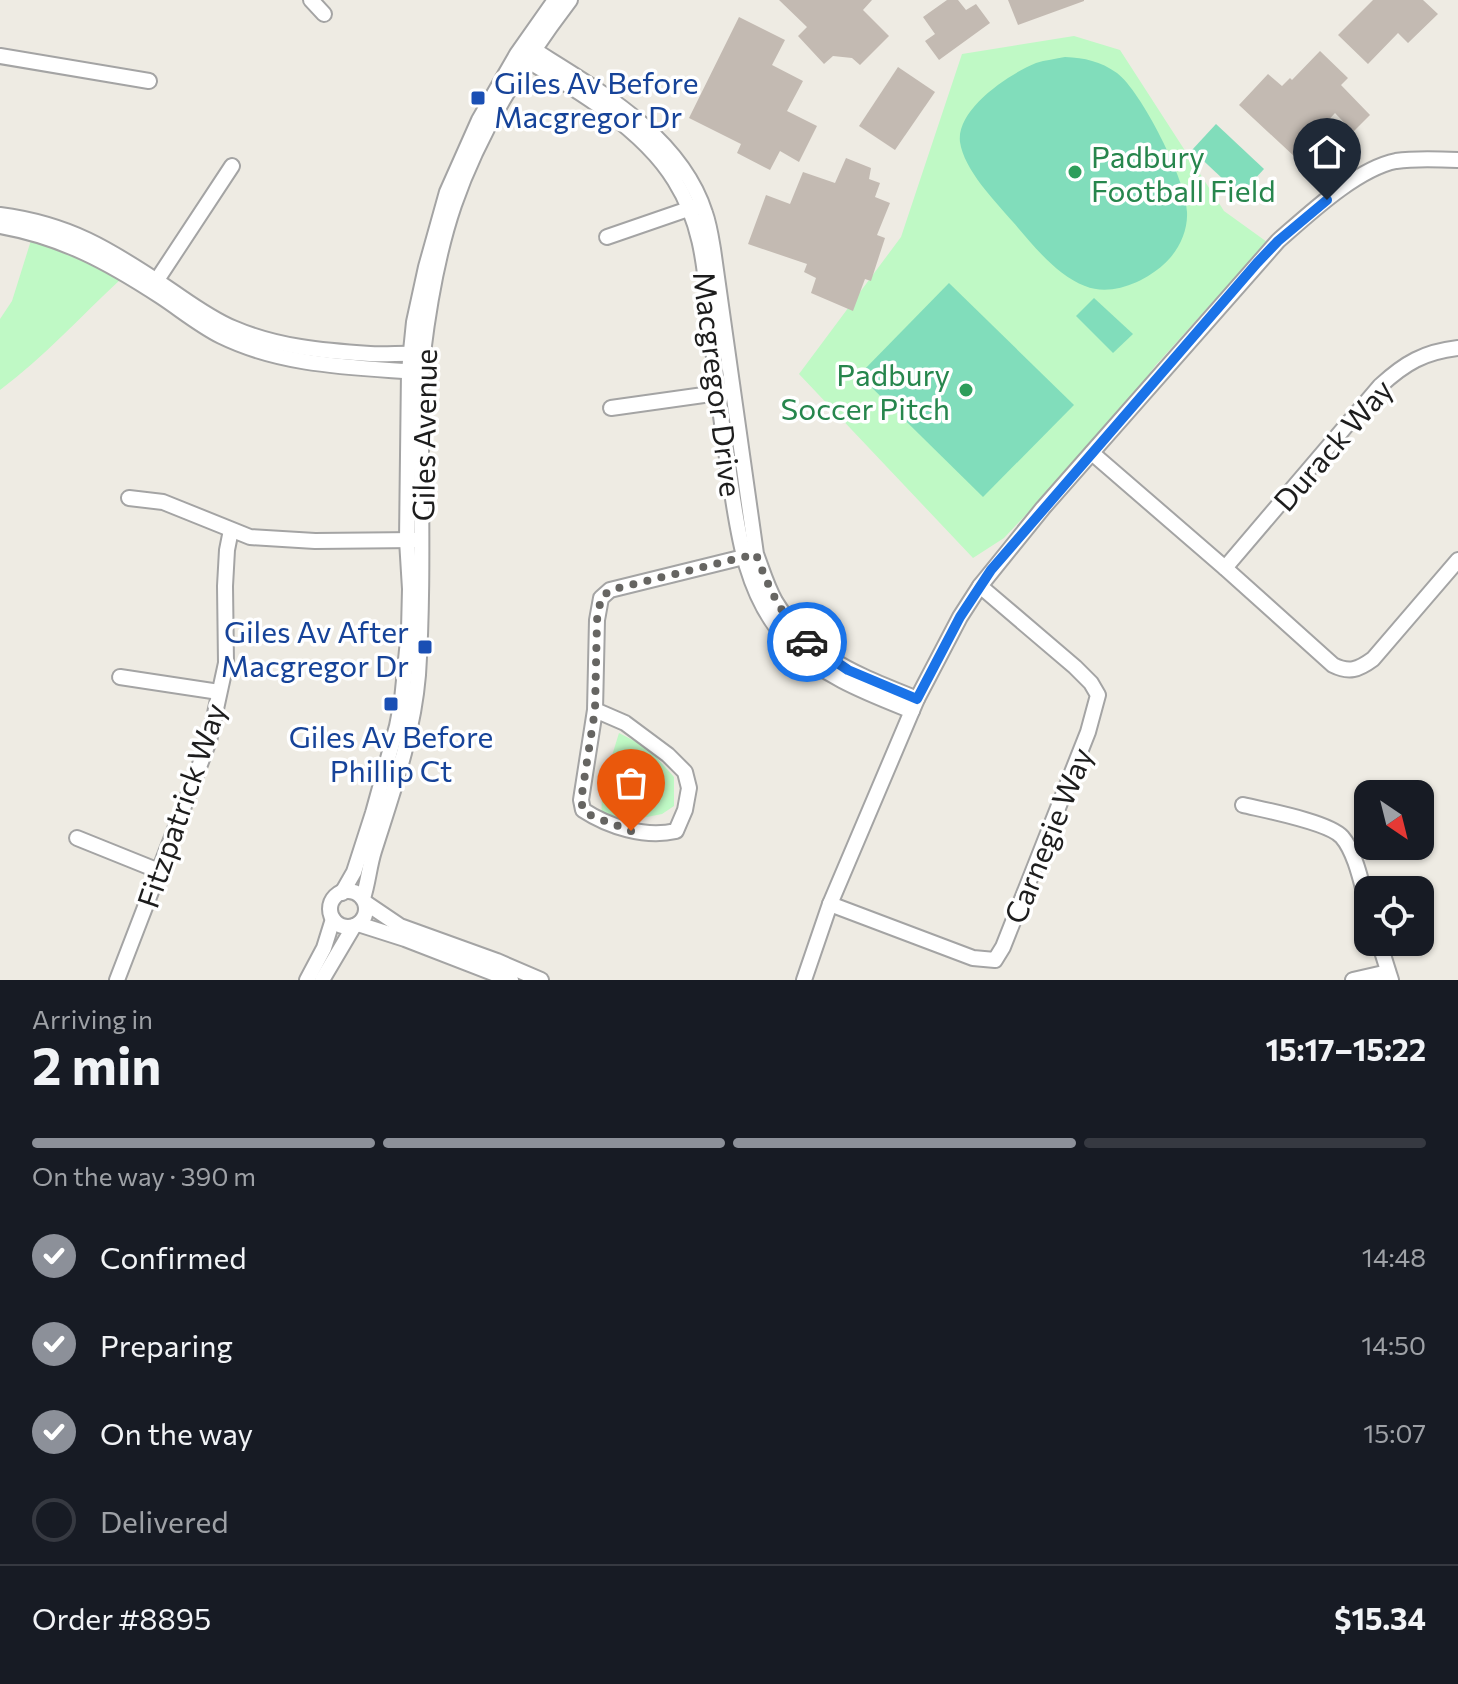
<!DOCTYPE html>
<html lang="en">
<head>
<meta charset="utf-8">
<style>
  :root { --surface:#171b24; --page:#242831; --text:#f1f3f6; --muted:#9ea1a6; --line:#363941; --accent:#8c9099 }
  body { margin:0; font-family:Commissioner,sans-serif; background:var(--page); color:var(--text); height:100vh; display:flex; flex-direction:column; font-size:30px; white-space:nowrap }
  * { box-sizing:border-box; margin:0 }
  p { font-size:26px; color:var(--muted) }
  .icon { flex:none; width:44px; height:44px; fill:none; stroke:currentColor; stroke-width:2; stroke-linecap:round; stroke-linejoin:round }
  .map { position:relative; height:980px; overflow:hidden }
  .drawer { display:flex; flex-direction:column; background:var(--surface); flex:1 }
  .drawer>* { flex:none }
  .needle { width:52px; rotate:145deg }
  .buttons { position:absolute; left:1354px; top:780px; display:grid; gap:16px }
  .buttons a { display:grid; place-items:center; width:80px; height:80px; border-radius:16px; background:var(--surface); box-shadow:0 2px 6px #0004; font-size:40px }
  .pin { position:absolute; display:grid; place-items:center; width:68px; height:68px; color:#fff; margin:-82px -34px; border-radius:50% 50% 50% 0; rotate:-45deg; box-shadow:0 0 8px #0007 }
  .pin .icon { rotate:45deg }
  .courier { position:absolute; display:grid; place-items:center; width:80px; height:80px; margin:-40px; border:6px solid #1a73e8; border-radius:50%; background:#fff; color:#222; box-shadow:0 2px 10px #0007 }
  .headline em { font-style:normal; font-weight:700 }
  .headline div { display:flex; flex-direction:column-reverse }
  .headline { display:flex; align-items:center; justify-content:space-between; height:136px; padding:0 32px }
  h1 { font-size:52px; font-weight:700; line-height:60px }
  .bar { display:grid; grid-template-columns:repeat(4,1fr); gap:12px 8px; align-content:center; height:96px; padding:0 32px }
  .bar i { height:10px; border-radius:6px; background:var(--line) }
  .bar .selected { background:var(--accent) }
  .bar p { grid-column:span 4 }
  .line { display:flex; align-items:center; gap:20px; padding:0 32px; border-top:2px solid var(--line) }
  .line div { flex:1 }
  ol { padding:0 32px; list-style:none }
  li { display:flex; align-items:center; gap:24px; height:88px }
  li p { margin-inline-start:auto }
  li .icon { padding:8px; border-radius:50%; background:var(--accent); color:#fff; stroke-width:4 }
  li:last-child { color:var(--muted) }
  li i { width:44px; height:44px; border:4px solid var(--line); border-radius:50% }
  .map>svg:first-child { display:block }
  .park { fill:#bff9c5 }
  .pitch { fill:#81ddbb }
  .building { fill:#c3bab2 }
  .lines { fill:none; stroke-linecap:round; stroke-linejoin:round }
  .minor-casing { stroke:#a4a4a4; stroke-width:18 }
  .minor { stroke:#fff; stroke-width:14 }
  .done { stroke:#666562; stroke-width:8; stroke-dasharray:0 14.4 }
  .route { stroke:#1a73e8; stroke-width:10 }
  .transit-dot { fill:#1a4fb4; stroke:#fff; stroke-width:3 }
  .leisure-dot { fill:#2e9e5b; stroke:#fff; stroke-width:3 }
  .labels { text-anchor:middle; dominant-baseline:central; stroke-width:7; stroke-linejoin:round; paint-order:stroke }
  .transit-label { font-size:30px; fill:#164399; stroke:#fff; text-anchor:start }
  .leisure-label { font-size:30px; fill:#27864d; stroke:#fff; text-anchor:start }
  .street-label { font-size:30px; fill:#1d1d1d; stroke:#fff }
</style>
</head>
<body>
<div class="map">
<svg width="1458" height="980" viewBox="0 0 1458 980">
  <rect width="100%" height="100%" fill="#eeebe3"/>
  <g class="park">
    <path d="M 1074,36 L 1120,50 L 1224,211 L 1267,242 L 1155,366 L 1119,415 L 1004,538 L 973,558 L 799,374 L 901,237 L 962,54 Z"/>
    <path d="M 33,234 L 121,279 C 81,316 44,357 0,390 L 0,319 L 12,301 Z"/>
    <path d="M 619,733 L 648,748 L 674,777 L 674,806 L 662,814 L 601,826 L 602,788 Z"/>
  </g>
  <g class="pitch">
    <path d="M 1065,57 C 1085,58 1100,61 1117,73 C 1141,91 1187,181 1187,212 C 1188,232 1178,252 1163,265 C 1144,282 1111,297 1085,286 C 1056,275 1033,245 1013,222 C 995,201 964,170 960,142 C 956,109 1009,74 1036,63 C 1045,60 1056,59 1065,57 Z"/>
    <path d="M 1216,124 L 1264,169 L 1240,195 L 1192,150 Z"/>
    <path d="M 949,283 L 1074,405 L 983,497 L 859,375 Z"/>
    <path d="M 1094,298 L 1133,334 L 1113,353 L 1076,316 Z"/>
  </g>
  <g class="building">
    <path d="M 779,0 L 872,0 L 863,10 L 889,36 L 860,65 L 852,58 L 833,56 L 824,64 L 798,36 L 807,27 Z"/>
    <path d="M 947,0 L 958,0 L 966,10 L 976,4 L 990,23 L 939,60 L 925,41 L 935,34 L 923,17 Z"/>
    <path d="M 1008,0 L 1084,0 L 1084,1 L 1018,25 Z"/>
    <path d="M 1373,0 L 1423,0 L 1438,14 L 1408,43 L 1398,33 L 1368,64 L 1338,35 Z"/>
    <path d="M 739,17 L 785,40 L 772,65 L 803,81 L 787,111 L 817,126 L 799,162 L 780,151 L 770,170 L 737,153 L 741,144 L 689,118 Z"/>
    <path d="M 1320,51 L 1348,78 L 1341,85 L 1370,115 L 1353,132 L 1335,113 L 1295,157 L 1239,105 L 1268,74 L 1282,86 L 1290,78 L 1292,80 Z"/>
    <path d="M 898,67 L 935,92 L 895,150 L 859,126 Z"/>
    <path d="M 846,158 L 871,168 L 869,179 L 880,183 L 875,197 L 890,203 L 877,235 L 885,238 L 871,281 L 865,279 L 853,311 L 811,293 L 816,278 L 804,272 L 807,264 L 748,244 L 766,195 L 790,204 L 803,172 L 835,183 Z"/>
  </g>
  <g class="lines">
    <defs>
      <g id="minor">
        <path d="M 311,0 L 324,14"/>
        <path d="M 528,46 C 594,88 680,134 705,213 C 709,224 711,237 713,249 L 756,554 C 762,570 767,587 775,601 C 810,659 857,674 917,699"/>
        <path d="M 0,56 L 149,81"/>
        <path d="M 521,57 C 573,87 644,129 675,181 C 704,227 705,274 711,326 C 715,373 721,419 728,465 C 737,525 743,593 787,640 C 821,676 867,693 912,711"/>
        <path d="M 0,215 C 69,224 109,249 166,287 C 187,301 209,318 233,328 C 277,347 323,351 370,354 C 387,355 403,353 419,354"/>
        <path d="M 0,226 C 62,237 108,262 160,296 C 180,309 199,325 221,336 C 282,366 351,367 417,372"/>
        <path d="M 607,237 L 697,206"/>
        <path d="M 153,286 L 232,166"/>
        <path d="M 611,408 L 725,392"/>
        <path d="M 1092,453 L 1225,568 L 1333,665 C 1349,673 1358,670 1373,659 L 1458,560"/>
        <path d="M 129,498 L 163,502 L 250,537 L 315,541 L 417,540"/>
        <path d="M 1225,568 L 1380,386 C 1405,363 1424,352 1458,348"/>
        <path d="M 120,677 L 219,692"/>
        <path d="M 595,710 L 625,723 L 668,755 L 685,772 L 689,788 L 685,810 L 676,831 C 645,838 609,827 583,810 L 581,800 L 595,710 L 597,620 L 601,598 L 610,590 L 752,555"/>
        <path d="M 1243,805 C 1264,810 1329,822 1342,837 C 1356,853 1362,886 1368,907"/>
        <path d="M 77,838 L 159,871"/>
        <circle cx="348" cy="909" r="18"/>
        <path d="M 342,893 L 354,872 L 373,813 L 397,726 L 402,700 L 409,630 L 410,589 L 407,540 L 409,371 L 414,322 L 426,267 L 447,192 L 479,120 L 517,54 L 555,0"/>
        <path d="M 363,898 C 368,883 369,867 374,851 C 392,794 413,736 418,675 C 423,598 421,521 421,444 C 422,414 419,383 423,353 C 429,304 438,252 454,205 C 480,130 522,63 570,0"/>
        <path d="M 366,903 L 400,926 L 497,961 L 541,980"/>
        <path d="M 830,904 L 973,958 L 995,960 L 1003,947 L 1088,732 L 1098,695 L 1091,683 L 1075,667 L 980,586"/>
        <path d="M 358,924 L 405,939 L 511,980"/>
        <path d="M 1379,942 L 1391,980"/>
        <path d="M 117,980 L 209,741 L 226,663 L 225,586 L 227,550 L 231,530"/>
        <path d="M 307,980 L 324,948 L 333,919"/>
        <path d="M 322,980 L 354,926"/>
        <path d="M 804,980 L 830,904 L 917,699 L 960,617 L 980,586 L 1043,508 L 1278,241 C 1308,215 1356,169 1396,161 C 1415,158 1438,159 1458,160"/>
        <path d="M 1353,980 L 1388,972"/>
      </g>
    </defs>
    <use href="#minor" class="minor-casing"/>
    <use href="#minor" class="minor"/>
  </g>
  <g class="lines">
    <path class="done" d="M 631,831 L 592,816 L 583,810 L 581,800 L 595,710 L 597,620 L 601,598 L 610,590 L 756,554 C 768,587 782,617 807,642"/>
    <path class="route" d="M 807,642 L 848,670 L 917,699 L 960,617 L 991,570 L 1257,263 L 1278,241 L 1327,200"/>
  </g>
  <g class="transit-dot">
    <rect x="470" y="90" width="16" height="16" rx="4"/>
    <rect x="417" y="639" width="16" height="16" rx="4"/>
    <rect x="383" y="696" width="16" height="16" rx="4"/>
  </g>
  <g class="leisure-dot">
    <circle cx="1075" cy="172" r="8"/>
    <circle cx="966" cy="390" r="8"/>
  </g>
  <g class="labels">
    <g class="transit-label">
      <text x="494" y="81">Giles Av Before<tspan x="494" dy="34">Macgregor Dr</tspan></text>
      <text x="409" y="630" text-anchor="end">Giles Av After<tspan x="409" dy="34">Macgregor Dr</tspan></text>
      <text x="391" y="735" text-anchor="middle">Giles Av Before<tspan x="391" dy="34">Phillip Ct</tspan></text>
    </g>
    <g class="leisure-label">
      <text x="1091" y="155">Padbury<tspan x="1091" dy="34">Football Field</tspan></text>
      <text x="950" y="373" text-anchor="end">Padbury<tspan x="950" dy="34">Soccer Pitch</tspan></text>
    </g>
    <g class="street-label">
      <text transform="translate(719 384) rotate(83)">Macgregor Drive</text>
      <text transform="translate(423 435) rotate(-89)">Giles Avenue</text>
      <text transform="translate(1332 444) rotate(-49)">Durack Way</text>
      <text transform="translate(180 805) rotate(-71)">Fitzpatrick Way</text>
      <text transform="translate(1047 835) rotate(-68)">Carnegie Way</text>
    </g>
  </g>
</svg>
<div class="buttons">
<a><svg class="needle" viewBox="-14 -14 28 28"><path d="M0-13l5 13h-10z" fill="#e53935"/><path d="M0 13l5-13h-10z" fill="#9ea1a6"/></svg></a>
<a><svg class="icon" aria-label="locate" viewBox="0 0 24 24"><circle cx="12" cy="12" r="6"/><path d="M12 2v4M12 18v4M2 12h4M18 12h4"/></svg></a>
</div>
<div class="pin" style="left:631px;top:831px;background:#ea580c"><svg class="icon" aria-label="bag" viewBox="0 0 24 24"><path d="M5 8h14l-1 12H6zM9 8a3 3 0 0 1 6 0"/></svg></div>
<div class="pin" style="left:1327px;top:200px;background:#1f2937"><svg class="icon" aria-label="home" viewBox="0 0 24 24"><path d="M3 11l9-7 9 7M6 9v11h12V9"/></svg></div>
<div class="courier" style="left:807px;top:642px"><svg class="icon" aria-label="car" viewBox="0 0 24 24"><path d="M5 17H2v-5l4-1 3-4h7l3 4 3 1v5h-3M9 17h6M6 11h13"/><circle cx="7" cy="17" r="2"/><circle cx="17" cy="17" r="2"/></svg></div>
</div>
<section class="drawer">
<div class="headline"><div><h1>2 min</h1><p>Arriving in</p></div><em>15:17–15:22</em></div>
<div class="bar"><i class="selected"></i><i class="selected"></i><i class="selected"></i><i></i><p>On the way · 390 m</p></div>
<ol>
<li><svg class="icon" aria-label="check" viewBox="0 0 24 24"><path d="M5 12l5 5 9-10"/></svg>Confirmed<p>14:48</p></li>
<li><svg class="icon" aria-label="check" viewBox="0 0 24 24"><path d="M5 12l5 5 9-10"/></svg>Preparing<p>14:50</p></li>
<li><svg class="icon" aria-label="check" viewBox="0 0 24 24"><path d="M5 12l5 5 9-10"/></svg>On the way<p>15:07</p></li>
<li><i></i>Delivered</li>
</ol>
<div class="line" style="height:104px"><div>Order #8895</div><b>$15.34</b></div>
</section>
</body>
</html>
